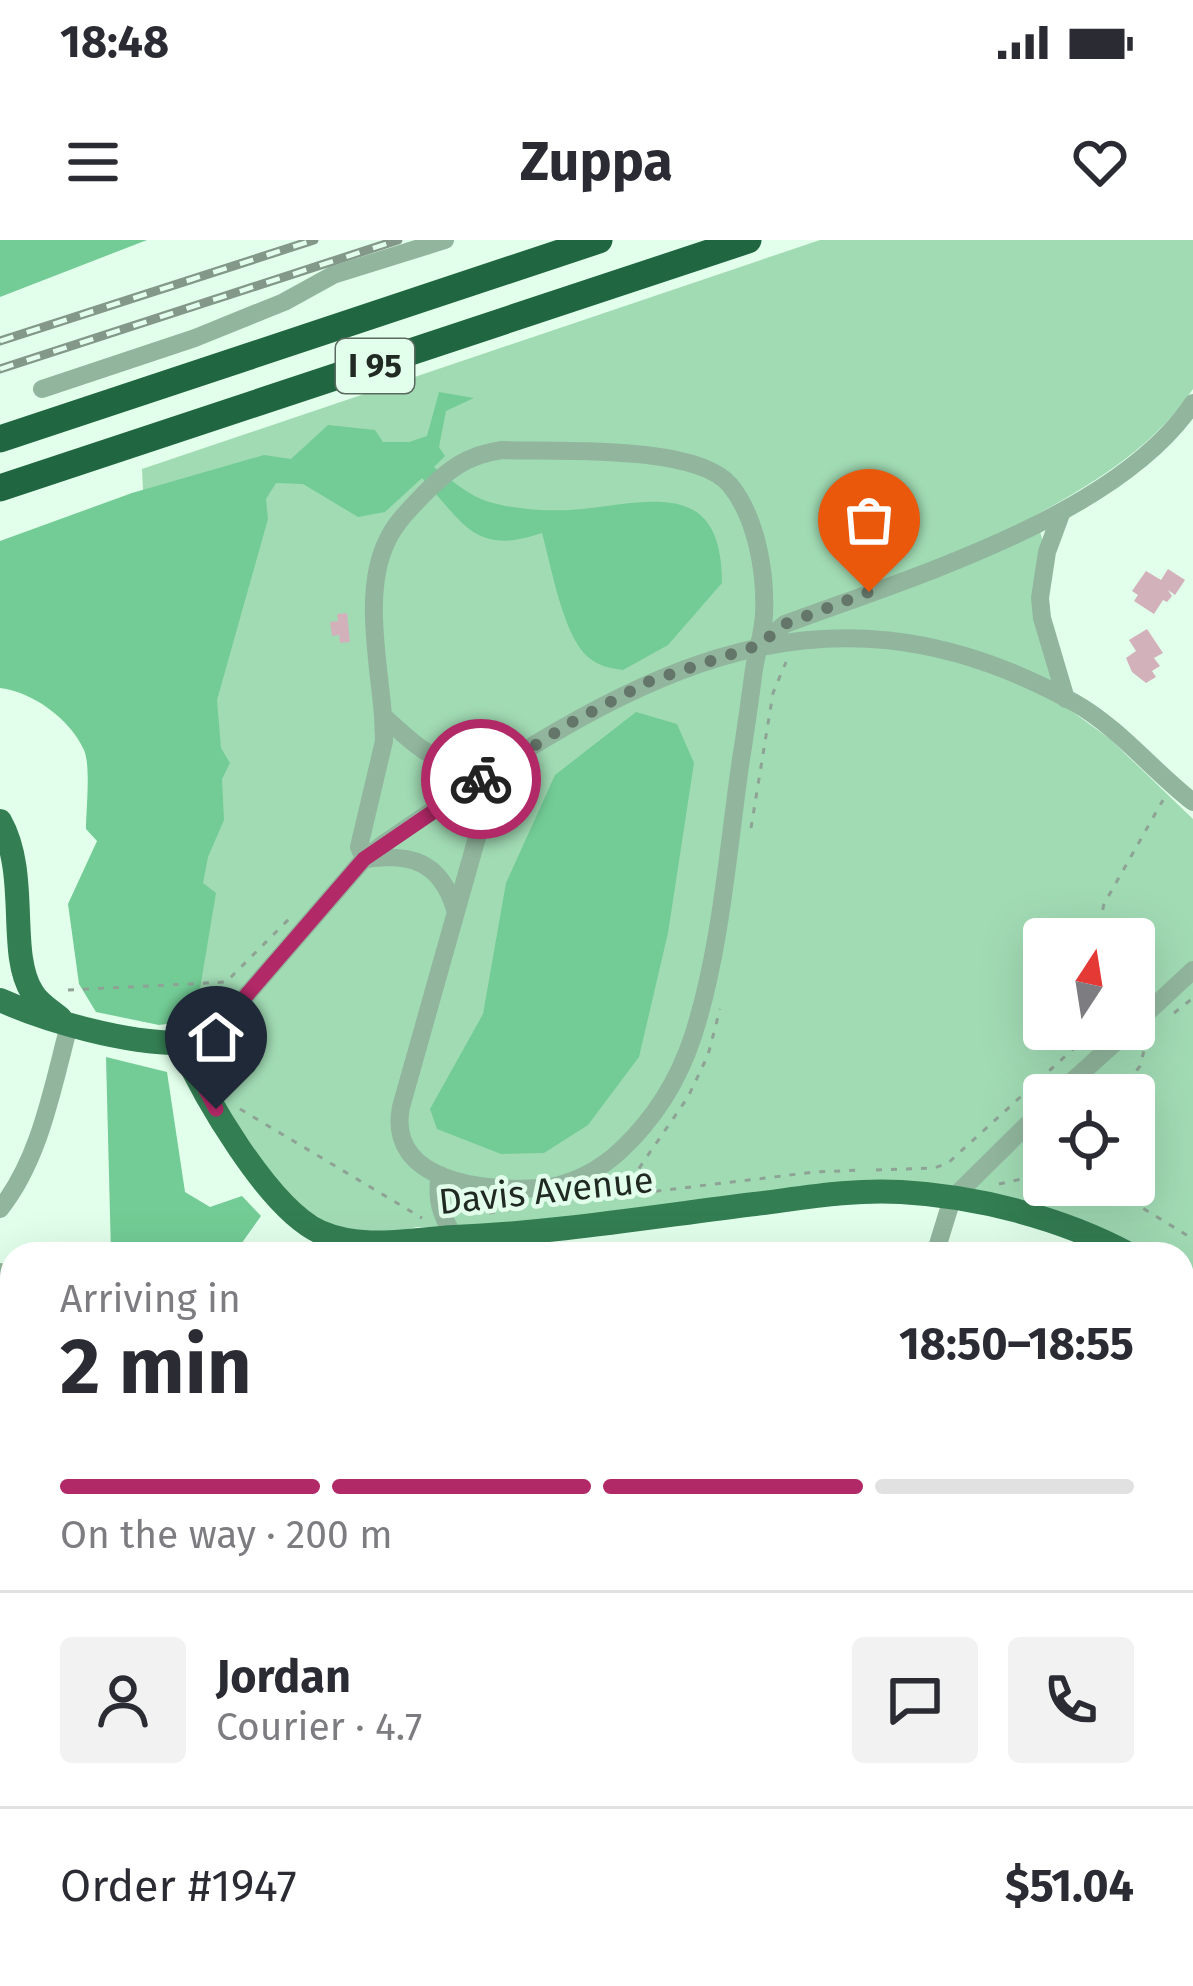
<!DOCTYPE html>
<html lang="en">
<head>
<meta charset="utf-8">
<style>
  :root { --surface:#fff; --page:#f2f2f3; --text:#2b2b33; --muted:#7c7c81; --line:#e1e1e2; --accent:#b22968 }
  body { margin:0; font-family:"Fira Sans",sans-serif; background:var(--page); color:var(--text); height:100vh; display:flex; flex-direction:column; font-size:45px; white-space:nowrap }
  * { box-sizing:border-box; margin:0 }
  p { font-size:39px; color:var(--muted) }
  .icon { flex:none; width:66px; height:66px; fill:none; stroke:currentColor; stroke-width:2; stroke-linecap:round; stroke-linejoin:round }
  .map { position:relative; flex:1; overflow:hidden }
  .side { position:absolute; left:0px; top:1002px; width:1194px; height:744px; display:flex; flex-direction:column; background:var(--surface); border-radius:36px 36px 0 0; box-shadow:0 12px 48px #0002 }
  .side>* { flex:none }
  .needle { width:78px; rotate:12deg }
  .fabs { position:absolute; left:1023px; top:678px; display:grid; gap:24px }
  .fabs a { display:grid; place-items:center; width:132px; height:132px; border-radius:12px; background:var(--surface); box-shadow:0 12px 48px #0002; font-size:60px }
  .pin { position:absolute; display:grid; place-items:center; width:102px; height:102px; color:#fff; margin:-123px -51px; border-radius:50% 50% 50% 0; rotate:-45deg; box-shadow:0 0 12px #0007 }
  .pin .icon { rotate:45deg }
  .courier { position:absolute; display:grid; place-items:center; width:120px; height:120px; margin:-60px; border:9px solid #b22968; border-radius:50%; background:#fff; color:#222; box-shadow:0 3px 15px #0007 }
  .overview em { font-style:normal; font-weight:700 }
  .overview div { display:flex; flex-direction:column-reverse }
  .overview { display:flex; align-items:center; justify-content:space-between; height:204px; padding:0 60px }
  h1 { font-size:78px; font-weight:700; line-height:90px }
  .bar { display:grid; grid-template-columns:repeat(4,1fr); gap:18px 12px; align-content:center; height:144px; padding:0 60px }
  .bar i { height:15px; border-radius:9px; background:var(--line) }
  .bar .current { background:var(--accent) }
  .bar p { grid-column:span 4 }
  .line { display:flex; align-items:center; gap:30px; padding:0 60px; border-top:3px solid var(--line) }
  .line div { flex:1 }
  .round { display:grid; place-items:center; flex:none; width:126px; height:126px; border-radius:12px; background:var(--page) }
  .status { display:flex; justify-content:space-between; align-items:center; height:84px; padding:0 60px; background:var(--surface); direction:ltr }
  .status svg { height:33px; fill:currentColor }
  header { display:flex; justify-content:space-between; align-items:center; height:156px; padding:0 60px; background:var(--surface); font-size:54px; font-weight:700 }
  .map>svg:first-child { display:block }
  .green { fill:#a1dbb4; fill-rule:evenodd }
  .water { fill:#73cc95 }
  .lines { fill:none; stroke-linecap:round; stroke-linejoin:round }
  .stream { stroke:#73cc95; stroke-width:4.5 }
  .building { fill:#d2b1bb }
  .path { stroke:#8ea395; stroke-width:3; stroke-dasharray:6 9; stroke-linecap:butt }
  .minor { stroke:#91b69d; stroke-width:18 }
  .major { stroke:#347e53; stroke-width:24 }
  .highway { stroke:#206640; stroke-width:27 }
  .rail-casing { stroke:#84988a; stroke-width:9 }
  .rail { stroke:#e2ffeb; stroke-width:4.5; stroke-dasharray:14; stroke-linecap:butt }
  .done { stroke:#647569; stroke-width:12; stroke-dasharray:0 21.6 }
  .route { stroke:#b22968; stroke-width:15 }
  .labels { text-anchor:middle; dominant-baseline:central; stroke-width:9; stroke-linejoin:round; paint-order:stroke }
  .shield { fill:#e2ffeb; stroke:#5a6a5f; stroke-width:3 }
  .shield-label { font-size:33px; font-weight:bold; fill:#202a23 }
  .street-label { font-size:36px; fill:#202a23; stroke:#e2ffeb }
</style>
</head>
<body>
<div class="status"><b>18:48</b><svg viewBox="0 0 49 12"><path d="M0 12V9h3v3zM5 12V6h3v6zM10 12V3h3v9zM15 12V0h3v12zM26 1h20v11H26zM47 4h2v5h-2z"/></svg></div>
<header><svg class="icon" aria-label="menu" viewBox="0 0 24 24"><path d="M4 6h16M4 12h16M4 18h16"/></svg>Zuppa<svg class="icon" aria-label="heart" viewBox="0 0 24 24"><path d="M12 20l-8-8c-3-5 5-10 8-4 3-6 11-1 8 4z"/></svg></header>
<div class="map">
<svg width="1193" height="1746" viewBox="0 0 1193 1746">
  <rect width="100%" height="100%" fill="#e2ffeb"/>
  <path class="green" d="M 820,0 L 1193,0 L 1193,149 C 1155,206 1094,243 1036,275 L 1043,303 L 1055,459 L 1110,499 L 1193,579 L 1193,1044 L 1182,1036 L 1182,1014 L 1145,1014 L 932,949 L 484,986 L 417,987 L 390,993 L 339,990 L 287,958 L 207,838 L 189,785 L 168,773 L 142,229 ZM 1044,699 L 1134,699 L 1134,789 L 1044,789 ZM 1044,855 L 1134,855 L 1134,945 L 1044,945 Z"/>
  <g class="water">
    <path d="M 0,0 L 147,0 L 0,57 Z"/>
    <path d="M 439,152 L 474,158 L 446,171 L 439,207 L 445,216 L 434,227 C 450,239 469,256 489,262 C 517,270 553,272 582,269 C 654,261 722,240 722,343 L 668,405 L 623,430 C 610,428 598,426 588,417 C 563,396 551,325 542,293 C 475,316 464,284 422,238 L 385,272 L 358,277 L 303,244 L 276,243 L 266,259 L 268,279 L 217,460 L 221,508 L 230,523 L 222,539 L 224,580 L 208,617 L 203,643 L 216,653 L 197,767 L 181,782 L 159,785 L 96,772 L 79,744 L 68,664 L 97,601 L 86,589 C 86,570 91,526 84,510 C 70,479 33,452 0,448 L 0,301 L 132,253 L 264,215 L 291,219 L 328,185 L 375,190 L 383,202 L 409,202 L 427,196 Z"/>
    <path d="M 636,472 L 677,484 L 694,523 L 668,693 L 639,817 L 588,885 L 544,913 L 501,914 L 437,889 L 430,869 L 483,774 L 506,643 L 555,535 Z"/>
    <path d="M 106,817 L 167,832 L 185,952 L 210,967 L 242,956 L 261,976 L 234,1014 L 111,1014 Z"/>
    <path d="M 0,1610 L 12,1613 L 12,1734 L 299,1734 L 290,1746 L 0,1746 Z"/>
  </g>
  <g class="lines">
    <g class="stream">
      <path d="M 1182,1371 L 1193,1364"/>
      <path d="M 598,1746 L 606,1734"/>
    </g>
  </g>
  <g class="building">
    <path d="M 1168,329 L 1185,340 L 1175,355 L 1168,350 L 1172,356 L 1167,362 L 1163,360 L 1154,374 L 1134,361 L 1138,355 L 1132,351 L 1146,331 L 1161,340 Z"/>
    <path d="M 347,373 L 350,402 L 340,403 L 339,395 L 332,396 L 330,382 L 338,381 L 337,374 Z"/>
    <path d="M 1147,389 L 1163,413 L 1154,418 L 1160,426 L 1152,431 L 1156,437 L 1146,443 L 1132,432 L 1126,418 L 1136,411 L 1129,400 Z"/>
    <path d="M 6,1336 L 12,1336 L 12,1399 L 0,1399 L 0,1362 L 6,1362 Z"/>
    <path d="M 500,1734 L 541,1734 L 536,1746 L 502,1746 L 503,1743 L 497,1740 Z"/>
  </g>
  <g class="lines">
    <g class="path">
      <path d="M 751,588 L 773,453 L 786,422"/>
      <path d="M 1096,699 L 1104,664 L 1163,560"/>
      <path d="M 68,750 L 226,742 L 289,679"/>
      <path d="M 1174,773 L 1193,758"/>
      <path d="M 213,820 L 224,811"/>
      <path d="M 226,846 L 222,824 L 232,798"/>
      <path d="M 1119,855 L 1140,826 L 1147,799"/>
      <path d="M 240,869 L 422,978"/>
      <path d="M 876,930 L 934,928 L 948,923 L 1095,789"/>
      <path d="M 999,944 L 1044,934"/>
      <path d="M 1105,945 L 1193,999"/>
      <path d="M 622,953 L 688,857 L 708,815 L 720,769"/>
      <path d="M 566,962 L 815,932 L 861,930"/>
      <path d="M 489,973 L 527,967"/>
    </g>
    <g class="minor">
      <path d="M 42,149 L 195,98 L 284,62 L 333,35 L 445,0"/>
      <path d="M 502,210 C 556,212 696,204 730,245 C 757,278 766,334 764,375 C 763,393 757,411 754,429 C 750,459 746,489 741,519 C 728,608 721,710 693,796 C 679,839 654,879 621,910 C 600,930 570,946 540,948 C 485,952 386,942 401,867 L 496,530 C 433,524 428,516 383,476 C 379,423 362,349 388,299 C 396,282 410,269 423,255 C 448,230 466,215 502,210 Z"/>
      <path d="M 1061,274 L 1047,312 L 1040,358 L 1042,378 L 1066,459"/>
      <path d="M 763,402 L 785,384 C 909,338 1118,276 1193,163"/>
      <path d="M 383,476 L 384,501 L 359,607 L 364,619 C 411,613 440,621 455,669"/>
      <path d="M 1134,785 L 1193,730"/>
      <path d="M 180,803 L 213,791 L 226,779 L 364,619 L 383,604 C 608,452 804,312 1075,463 C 1119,488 1153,531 1193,562"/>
      <path d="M 1057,855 L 1130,789"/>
      <path d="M 440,935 C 435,960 442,976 454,997"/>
      <path d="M 0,969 C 41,918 53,844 70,782"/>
      <path d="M 935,1014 L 952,959 L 1044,868"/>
      <path d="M 0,1032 L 12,1131"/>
      <path d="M 1182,1084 L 1193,1081"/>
      <path d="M 436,1746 L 439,1734"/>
    </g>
    <g class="major">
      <path d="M 0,581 C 30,634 7,713 32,752 C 38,763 50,770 60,778"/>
      <path d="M 0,760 C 49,782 126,803 180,803 C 204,856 268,968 320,992 C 363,1011 410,999 455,997 C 555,993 656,976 755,964 C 803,958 852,949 901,952 C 976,956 1062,978 1129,1014"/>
      <path d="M 1182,1046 L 1193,1054"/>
    </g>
    <g class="highway">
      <path d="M 0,199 L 599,0"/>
      <path d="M 0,248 L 748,0"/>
    </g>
    <defs>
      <g id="rail">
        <path d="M 0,101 L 314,0"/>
        <path d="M 0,129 L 398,0"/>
      </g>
    </defs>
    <use href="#rail" class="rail-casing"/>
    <use href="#rail" class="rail"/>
  </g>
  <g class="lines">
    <path class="done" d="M 481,539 L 574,481 L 650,441 L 759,405 L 785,384 L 869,352"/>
    <path class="route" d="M 216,869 L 181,803 L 213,790 L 226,779 L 364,619 L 481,539"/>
  </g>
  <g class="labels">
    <rect class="shield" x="336" y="99" width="78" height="54" rx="9"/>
    <g class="shield-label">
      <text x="375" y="126">I 95</text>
    </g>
    <g class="street-label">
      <text transform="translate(546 951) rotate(-6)">Davis Avenue</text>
    </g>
  </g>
</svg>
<div class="fabs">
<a><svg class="needle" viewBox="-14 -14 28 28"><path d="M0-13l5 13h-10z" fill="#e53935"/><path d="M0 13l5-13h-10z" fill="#7c7c81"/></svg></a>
<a><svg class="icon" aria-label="locate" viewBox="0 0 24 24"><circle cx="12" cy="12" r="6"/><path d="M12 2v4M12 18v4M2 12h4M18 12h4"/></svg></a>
</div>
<div class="pin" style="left:869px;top:352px;background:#ea580c"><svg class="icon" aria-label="bag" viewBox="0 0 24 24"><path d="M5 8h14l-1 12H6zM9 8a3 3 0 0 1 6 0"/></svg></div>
<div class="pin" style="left:216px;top:869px;background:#1f2937"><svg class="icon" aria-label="home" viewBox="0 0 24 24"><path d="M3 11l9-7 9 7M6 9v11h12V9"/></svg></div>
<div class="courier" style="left:481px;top:539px"><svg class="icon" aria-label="bike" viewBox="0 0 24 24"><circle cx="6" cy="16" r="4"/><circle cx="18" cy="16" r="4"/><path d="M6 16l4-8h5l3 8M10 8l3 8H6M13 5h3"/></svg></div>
<section class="side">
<div class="overview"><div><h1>2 min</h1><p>Arriving in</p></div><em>18:50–18:55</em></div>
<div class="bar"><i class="current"></i><i class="current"></i><i class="current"></i><i></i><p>On the way · 200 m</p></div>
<div class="line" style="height:216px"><a class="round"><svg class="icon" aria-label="person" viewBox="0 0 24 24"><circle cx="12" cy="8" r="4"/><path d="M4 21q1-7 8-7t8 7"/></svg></a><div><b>Jordan</b><p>Courier · 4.7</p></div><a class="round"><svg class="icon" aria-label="chat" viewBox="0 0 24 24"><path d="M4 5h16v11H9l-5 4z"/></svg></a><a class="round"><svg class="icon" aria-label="phone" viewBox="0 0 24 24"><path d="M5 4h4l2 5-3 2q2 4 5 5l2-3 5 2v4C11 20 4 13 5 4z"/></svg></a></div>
<div class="line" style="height:156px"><div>Order #1947</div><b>$51.04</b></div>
</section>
</div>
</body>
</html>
